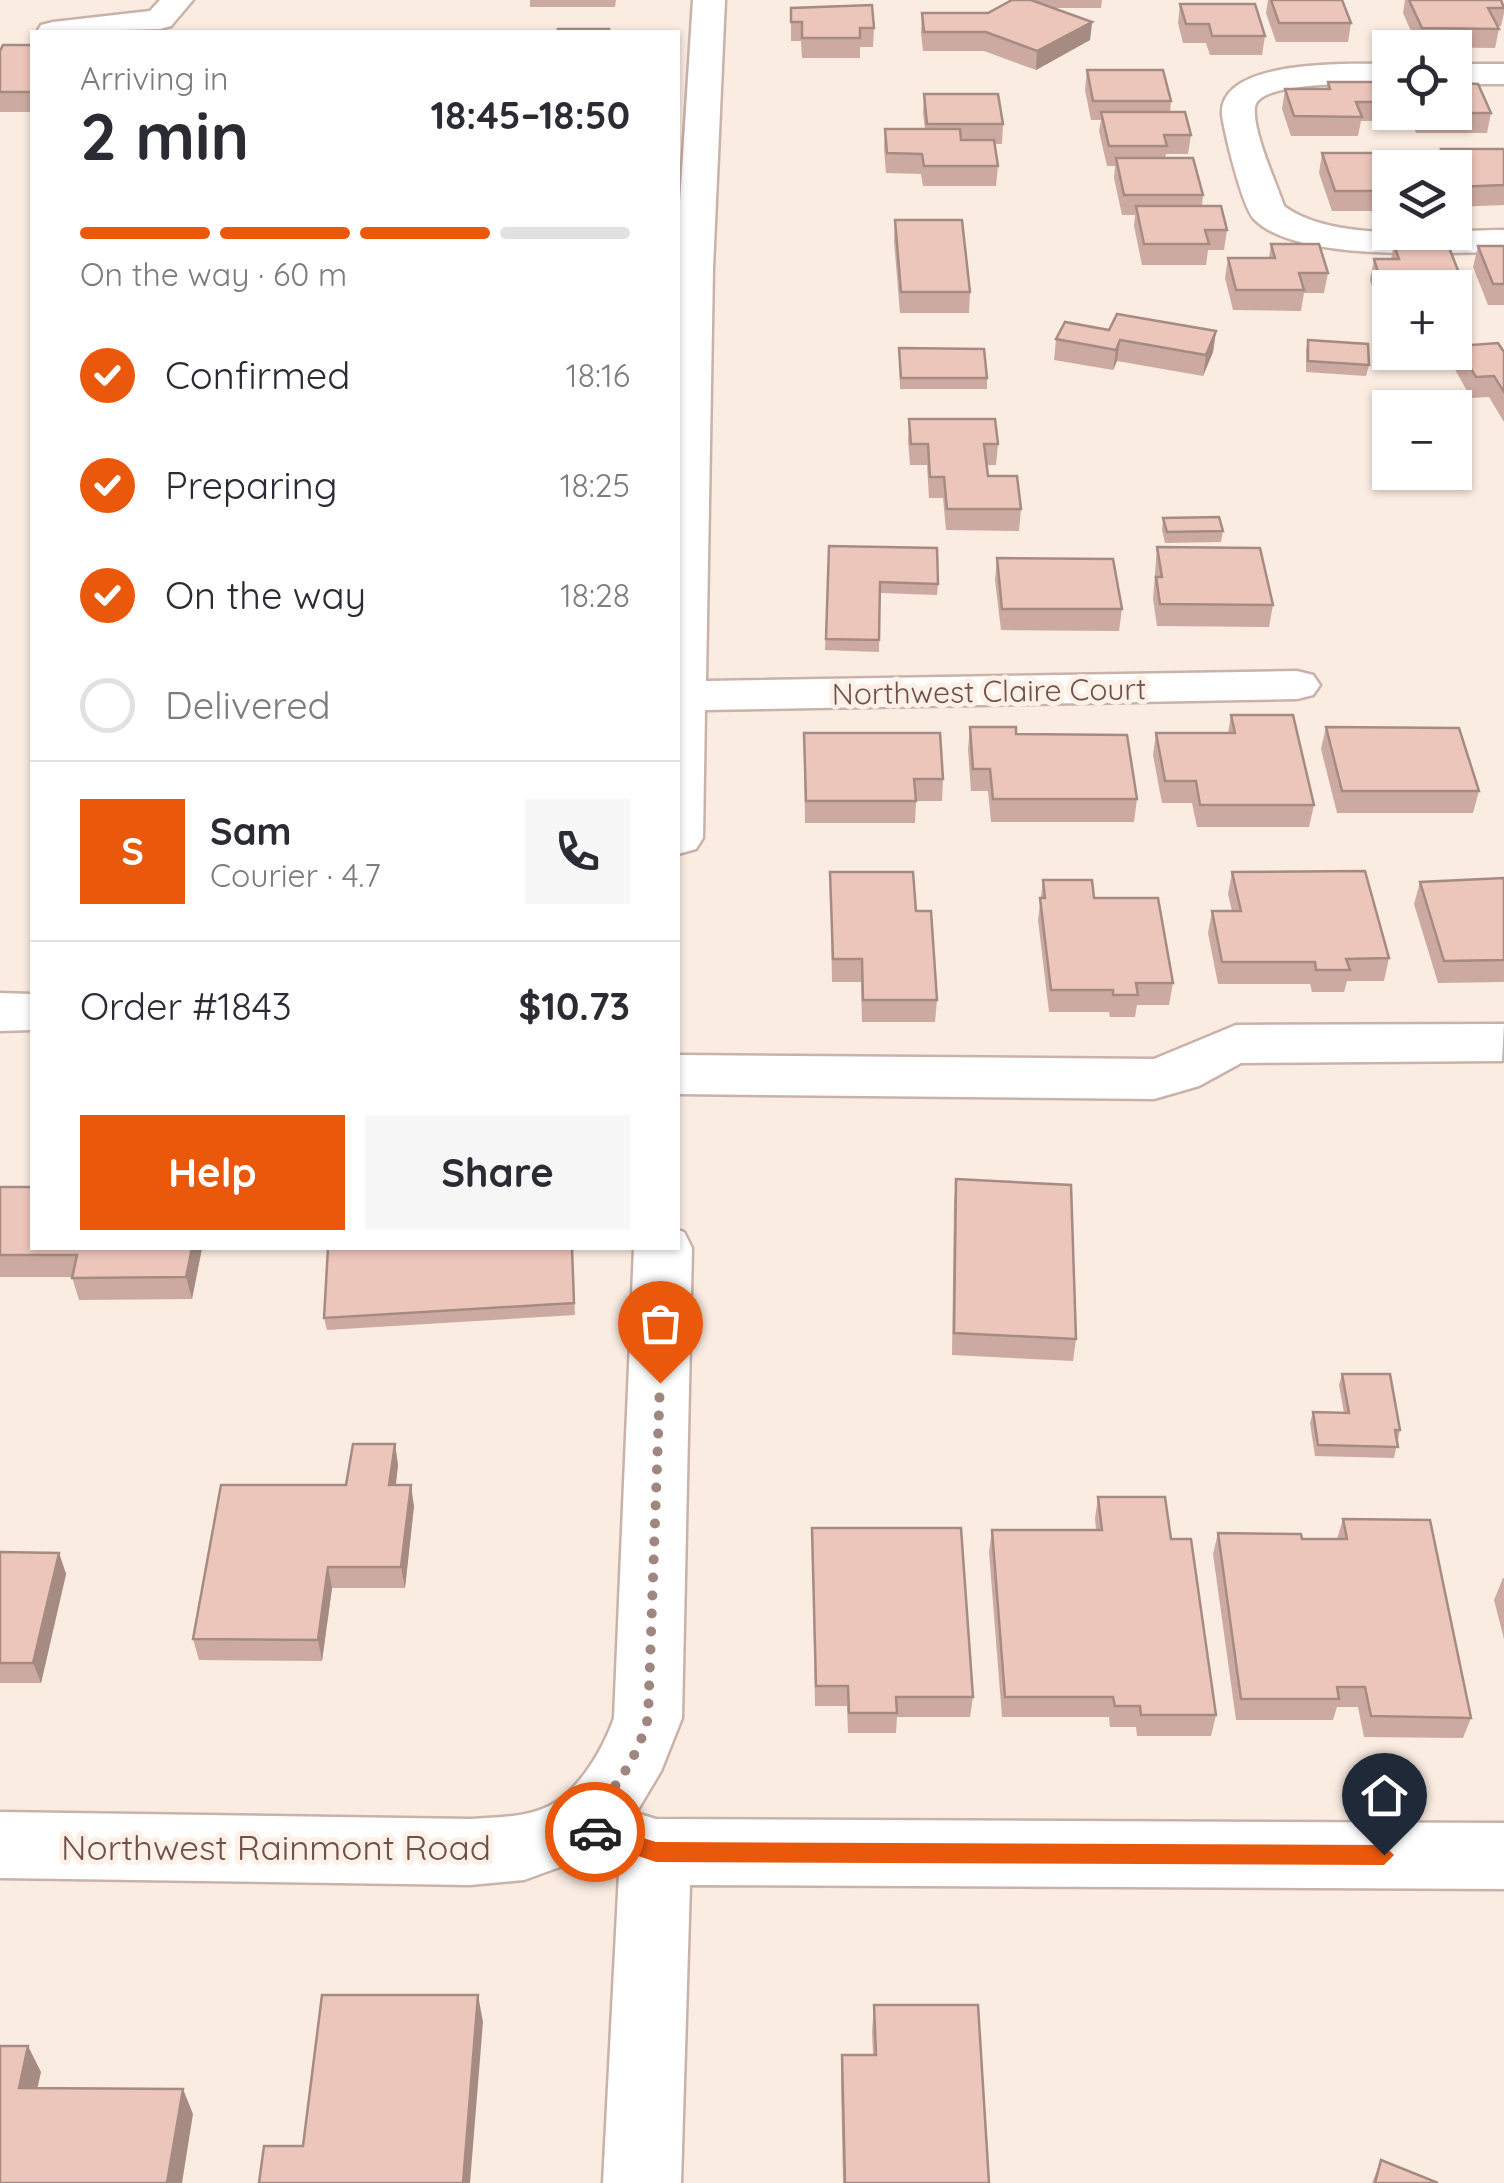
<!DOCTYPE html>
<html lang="en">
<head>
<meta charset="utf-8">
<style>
  :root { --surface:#fff; --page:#f7f7f7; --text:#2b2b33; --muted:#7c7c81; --line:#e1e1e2; --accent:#ea580c }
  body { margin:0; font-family:Quicksand,sans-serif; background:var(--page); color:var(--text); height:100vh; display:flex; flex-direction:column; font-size:38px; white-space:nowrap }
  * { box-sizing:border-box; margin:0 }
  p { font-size:32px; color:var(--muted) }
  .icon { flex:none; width:55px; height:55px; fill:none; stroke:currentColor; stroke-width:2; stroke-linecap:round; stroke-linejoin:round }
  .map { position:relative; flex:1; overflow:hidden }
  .side { position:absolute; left:30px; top:30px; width:650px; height:1220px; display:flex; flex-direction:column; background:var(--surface); border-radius:0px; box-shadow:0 2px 8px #0004 }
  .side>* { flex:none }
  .buttons { position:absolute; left:1372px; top:30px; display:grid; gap:20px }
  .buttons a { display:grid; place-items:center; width:100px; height:100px; border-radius:0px; background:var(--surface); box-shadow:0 2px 8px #0004; font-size:50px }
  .pin { position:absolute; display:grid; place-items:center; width:85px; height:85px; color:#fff; margin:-102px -42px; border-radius:50% 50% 50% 0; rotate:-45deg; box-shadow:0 0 10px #0007 }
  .pin .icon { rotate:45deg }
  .courier { position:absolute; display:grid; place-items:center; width:100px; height:100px; margin:-50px; border:8px solid #ea580c; border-radius:50%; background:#fff; color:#222; box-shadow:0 2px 12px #0007 }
  .head em { font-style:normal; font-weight:800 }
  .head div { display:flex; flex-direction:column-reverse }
  .head { display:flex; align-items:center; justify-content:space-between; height:170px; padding:0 50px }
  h1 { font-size:65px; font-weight:800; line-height:75px }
  .bar { display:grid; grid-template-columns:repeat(4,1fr); gap:15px 10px; align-content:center; height:120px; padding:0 50px }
  .bar i { height:12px; border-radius:8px; background:var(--line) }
  .bar .selected { background:var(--accent) }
  .bar p { grid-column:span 4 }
  .line { display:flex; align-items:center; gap:25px; padding:0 50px; border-top:2px solid var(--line) }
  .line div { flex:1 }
  .round { display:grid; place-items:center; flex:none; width:105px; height:105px; border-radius:0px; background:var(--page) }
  ol { padding:0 50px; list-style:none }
  li { display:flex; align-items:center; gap:30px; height:110px }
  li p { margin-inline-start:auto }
  li .icon { padding:10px; border-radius:50%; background:var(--accent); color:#fff; stroke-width:4 }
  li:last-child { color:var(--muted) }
  li i { width:55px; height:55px; border:5px solid var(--line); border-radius:50% }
  .button { display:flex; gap:20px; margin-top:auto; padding:20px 50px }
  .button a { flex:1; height:115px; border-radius:0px; background:var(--accent); color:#fff; font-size:40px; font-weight:800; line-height:115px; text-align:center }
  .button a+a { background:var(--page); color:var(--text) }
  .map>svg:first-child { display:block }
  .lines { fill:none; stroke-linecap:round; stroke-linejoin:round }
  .minor-casing { stroke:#c9b2a9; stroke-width:5 }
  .minor { fill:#fff; fill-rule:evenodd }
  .wall { fill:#ccaaa1 }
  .shaded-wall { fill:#a68b83 }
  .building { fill:#edc6bb; stroke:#a68b83; stroke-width:2.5 }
  .route { fill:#ea580c }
  .done { stroke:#9f877f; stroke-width:10; stroke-dasharray:0 18 }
  .labels { text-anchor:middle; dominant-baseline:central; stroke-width:10; stroke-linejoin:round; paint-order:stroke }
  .street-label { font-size:30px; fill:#6e514a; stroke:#fdf0e6 }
  .near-street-label { font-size:35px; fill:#6e514a; stroke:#fdf0e6 }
</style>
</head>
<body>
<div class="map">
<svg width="1504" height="2183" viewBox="0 0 1504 2183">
  <rect width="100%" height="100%" fill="#faece1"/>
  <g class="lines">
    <defs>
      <g id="minor">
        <path d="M 160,0 L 193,0 L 171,26 L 160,29 L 37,32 L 41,25 L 53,22 L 150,11 Z"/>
        <path d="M 693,0 L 725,0 L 713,268 L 706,681 L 1297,671 L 1313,675 L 1320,685 L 1313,695 L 1297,699 L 705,710 L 703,838 L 696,849 L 678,854 L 678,233 Z"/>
        <path d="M 1390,64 L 1390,84 C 1367,84 1259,80 1255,107 C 1252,131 1276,182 1284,206 C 1334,244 1444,230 1504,230 L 1504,252 C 1445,252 1296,263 1254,219 C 1242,206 1225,135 1222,115 C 1218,58 1352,64 1390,64 Z"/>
        <rect x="1455" y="64" width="49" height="20"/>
        <path d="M 0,993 L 32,994 L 32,1030 L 0,1031 Z"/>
        <path d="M 1504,1024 L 1502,1061 L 1241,1063 L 1199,1086 L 1154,1099 L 678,1094 L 678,1055 L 1154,1059 L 1236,1025 Z"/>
        <path d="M 678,1230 L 684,1232 L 692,1248 L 682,1718 L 661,1771 L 636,1813 L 656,1819 L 1504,1823 L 1504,1889 L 690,1885 L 681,2183 L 603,2183 L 619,1873 L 579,1860 L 524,1880 L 470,1885 L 0,1878 L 0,1812 L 470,1819 C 497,1817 532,1818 556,1802 C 582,1785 604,1747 614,1718 L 634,1248 L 678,1248 Z"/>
      </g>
    </defs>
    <use href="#minor" class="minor-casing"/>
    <use href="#minor" class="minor"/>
  </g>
  <g class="wall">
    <path d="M 530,0 L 616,0 L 615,7 L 530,7 Z"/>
    <path d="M 1012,0 L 1102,0 L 1101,8 L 1053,8 L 1092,22 L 1090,40 L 1036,70 L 984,51 L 923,51 L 921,32 L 922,13 L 988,13 Z"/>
    <path d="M 1268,0 L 1342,0 L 1351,23 L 1348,42 L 1276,42 L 1266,13 Z"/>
    <path d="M 1405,0 L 1501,0 L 1504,6 L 1504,13 L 1501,26 L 1498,26 L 1499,29 L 1495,48 L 1418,47 L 1403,13 Z"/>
    <path d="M 1180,4 L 1265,36 L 1262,55 L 1210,55 L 1206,43 L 1183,43 L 1178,23 Z"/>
    <path d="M 791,8 L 874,28 L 873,47 L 860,47 L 860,58 L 802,58 L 801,41 L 791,41 Z"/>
    <path d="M 32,45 L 32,112 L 0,112 L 0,51 Z"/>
    <path d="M 1087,70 L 1171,101 L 1170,112 L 1191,135 L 1188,154 L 1166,154 L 1165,158 L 1203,195 L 1202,206 L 1227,230 L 1224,250 L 1208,250 L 1206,265 L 1142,265 L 1134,226 L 1135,215 L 1122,215 L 1114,178 L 1115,166 L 1107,166 L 1099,131 L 1101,120 L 1091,120 L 1085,90 Z"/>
    <path d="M 1385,79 L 1390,79 L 1390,112 L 1491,113 L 1487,133 L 1416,133 L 1411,119 L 1389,119 L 1383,102 L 1379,121 L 1361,121 L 1358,136 L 1291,136 L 1282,109 L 1285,89 L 1326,89 L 1328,82 L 1381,98 Z"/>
    <path d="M 924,94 L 1003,124 L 1002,144 L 995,144 L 998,166 L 996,186 L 923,186 L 921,174 L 886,173 L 884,148 L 885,129 L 925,129 L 923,113 Z"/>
    <path d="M 1441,149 L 1504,149 L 1504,205 L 1455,207 L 1455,168 L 1428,168 L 1429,164 L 1438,164 Z"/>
    <path d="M 1322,153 L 1390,168 L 1390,211 L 1332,211 L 1319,173 Z"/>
    <path d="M 895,220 L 970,292 L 969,313 L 900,313 L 894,241 Z"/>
    <path d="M 1271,244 L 1328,273 L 1324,293 L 1304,293 L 1301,311 L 1233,310 L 1225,278 L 1228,258 L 1269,258 Z"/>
    <path d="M 1394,245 L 1465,288 L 1460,308 L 1455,308 L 1455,288 L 1390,288 L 1390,308 L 1379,308 L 1370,280 L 1374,259 L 1391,259 Z"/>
    <path d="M 1478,246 L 1504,246 L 1504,305 L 1488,305 L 1473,267 Z"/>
    <path d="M 1109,330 L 1216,331 L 1213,352 L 1203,376 L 1117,361 L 1113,370 L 1054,360 L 1056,339 Z"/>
    <path d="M 1308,340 L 1369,365 L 1366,376 L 1306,372 L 1306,350 Z"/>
    <path d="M 1457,346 L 1504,352 L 1504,422 L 1489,397 L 1471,398 L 1453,366 Z"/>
    <path d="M 899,348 L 987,378 L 987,389 L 900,389 Z"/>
    <path d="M 909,419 L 998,444 L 996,465 L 987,465 L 988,476 L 1021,509 L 1019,531 L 946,530 L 943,498 L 929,498 L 927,465 L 910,465 L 908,441 Z"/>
    <path d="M 1163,518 L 1223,531 L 1221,542 L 1165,543 L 1162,530 Z"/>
    <path d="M 829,546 L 938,584 L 937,595 L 880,593 L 879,652 L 825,650 Z"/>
    <path d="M 1157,547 L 1273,605 L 1269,627 L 1157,626 L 1153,599 Z"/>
    <path d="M 997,558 L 1122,609 L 1119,631 L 1001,630 L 995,580 Z"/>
    <path d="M 1231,715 L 1314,805 L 1309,827 L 1197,827 L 1192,803 L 1162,803 L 1153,755 L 1156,733 L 1228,733 Z"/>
    <path d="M 970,727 L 1016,734 L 1137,799 L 1134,822 L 991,822 L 988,791 L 971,791 L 968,749 Z"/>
    <path d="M 1326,727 L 1479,791 L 1473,813 L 1337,813 L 1321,749 Z"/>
    <path d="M 804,733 L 943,779 L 942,801 L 916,801 L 915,823 L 805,823 Z"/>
    <path d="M 830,872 L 916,911 L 937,1000 L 935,1022 L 862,1022 L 861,982 L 832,982 Z"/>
    <path d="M 1232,872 L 1389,958 L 1384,981 L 1347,981 L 1344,992 L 1312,992 L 1310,984 L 1218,984 L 1208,933 L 1212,911 L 1232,911 L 1228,894 Z"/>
    <path d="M 1504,878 L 1504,982 L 1438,983 L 1414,904 L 1420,882 Z"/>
    <path d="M 1043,880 L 1094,898 L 1173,983 L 1169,1005 L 1137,1005 L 1135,1017 L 1110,1017 L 1109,1012 L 1049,1012 L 1038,920 Z"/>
    <path d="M 956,1179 L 1076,1339 L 1073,1361 L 952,1355 L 954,1202 Z"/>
    <path d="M 0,1187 L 202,1248 L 192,1299 L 79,1300 L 72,1277 L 0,1277 Z"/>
    <path d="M 572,1248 L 575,1315 L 327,1330 L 324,1318 Z"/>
    <path d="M 1342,1374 L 1400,1430 L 1394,1458 L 1315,1456 L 1310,1423 L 1313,1412 L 1344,1413 L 1339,1385 Z"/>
    <path d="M 395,1444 L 398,1465 L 396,1485 L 414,1506 L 405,1588 L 332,1588 L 322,1661 L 199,1660 L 193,1639 Z"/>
    <path d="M 1098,1497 L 1171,1539 L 1216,1715 L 1211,1736 L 1137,1736 L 1136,1727 L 1110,1727 L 1109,1717 L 1002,1717 L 989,1552 L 992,1530 L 1096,1530 L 1095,1518 Z"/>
    <path d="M 1343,1519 L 1471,1718 L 1463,1738 L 1364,1737 L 1358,1707 L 1337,1707 L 1333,1720 L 1236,1720 L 1213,1554 L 1218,1533 L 1302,1539 L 1337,1539 Z"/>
    <path d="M 812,1528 L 973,1697 L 970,1717 L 897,1717 L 896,1733 L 848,1733 L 847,1706 L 815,1706 Z"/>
    <path d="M 0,1552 L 59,1553 L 66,1574 L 41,1683 L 0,1683 Z"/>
    <path d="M 1503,1578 L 1504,1578 L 1504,1639 L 1494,1600 Z"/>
    <path d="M 874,2005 L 989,2183 L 843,2183 L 841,2081 L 842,2055 L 873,2055 L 872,2032 Z"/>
    <path d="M 1381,2160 L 1438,2183 L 1372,2183 Z"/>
  </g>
  <g class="shaded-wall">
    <path d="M 1092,22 L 1090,40 L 1036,70 L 1037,51 Z"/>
    <path d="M 1216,331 L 1213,352 L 1203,376 L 1206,355 Z"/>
    <path d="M 1120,340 L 1117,361 L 1113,370 L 1116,350 Z"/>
    <path d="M 192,1248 L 202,1248 L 192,1299 L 186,1277 Z"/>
    <path d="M 395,1444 L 398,1465 L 393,1506 L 389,1485 Z"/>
    <path d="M 411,1485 L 414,1506 L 405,1588 L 401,1567 Z"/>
    <path d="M 59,1553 L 66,1574 L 41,1683 L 33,1663 Z"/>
    <path d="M 328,1567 L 332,1588 L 322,1661 L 318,1640 Z"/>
    <path d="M 478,1995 L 483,2022 L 470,2183 L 463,2183 Z"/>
    <path d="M 28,2046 L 41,2072 L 32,2113 L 19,2088 Z"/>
    <path d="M 183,2089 L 193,2114 L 182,2183 L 167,2183 Z"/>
  </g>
  <g class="building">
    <path d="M 1012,0 L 1031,0 L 1092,22 L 1037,51 L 986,32 L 924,32 L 922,13 L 988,13 Z"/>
    <path d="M 1271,0 L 1342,0 L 1351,23 L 1279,23 Z"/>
    <path d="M 1409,0 L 1501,0 L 1504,8 L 1488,8 L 1499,29 L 1422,28 Z"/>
    <path d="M 1180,4 L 1255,4 L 1265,36 L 1212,36 L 1209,24 L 1186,24 Z"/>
    <path d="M 872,5 L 874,28 L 860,28 L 860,38 L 802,38 L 802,22 L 791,22 L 791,8 Z"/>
    <path d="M 558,29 L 609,29 L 609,32 L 557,32 Z"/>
    <path d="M 3,45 L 32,45 L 32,92 L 0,92 L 0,51 Z"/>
    <path d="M 1087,70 L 1163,70 L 1171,101 L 1093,101 Z"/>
    <path d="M 1385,79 L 1390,79 L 1390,92 Z"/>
    <path d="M 1328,82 L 1375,82 L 1383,102 L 1356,102 L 1362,117 L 1294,116 L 1285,89 L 1330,89 Z"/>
    <path d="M 1455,83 L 1478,84 L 1491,113 L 1420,113 L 1455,112 Z"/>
    <path d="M 924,94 L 998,94 L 1003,124 L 927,124 Z"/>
    <path d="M 1101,112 L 1185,112 L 1191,135 L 1164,135 L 1167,146 L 1109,146 Z"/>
    <path d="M 885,129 L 960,129 L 961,140 L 994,140 L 998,166 L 924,166 L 922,154 L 887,153 Z"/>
    <path d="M 1441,149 L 1504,149 L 1504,185 L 1455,187 L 1455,168 L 1431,168 L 1429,164 L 1447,164 Z"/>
    <path d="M 1322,153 L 1393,153 L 1399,168 L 1390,168 L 1390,191 L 1335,191 Z"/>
    <path d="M 1116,158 L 1193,158 L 1203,195 L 1124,195 Z"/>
    <path d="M 1136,206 L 1221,206 L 1227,230 L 1205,230 L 1209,244 L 1144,244 Z"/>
    <path d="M 895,220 L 962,220 L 970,292 L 901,292 Z"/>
    <path d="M 1271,244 L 1319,244 L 1328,273 L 1299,273 L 1304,290 L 1236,290 L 1228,258 L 1275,258 Z"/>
    <path d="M 1394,245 L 1448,245 L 1465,288 L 1383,288 L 1374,259 L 1399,259 Z"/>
    <path d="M 1478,246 L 1504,246 L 1504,284 L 1493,284 Z"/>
    <path d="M 1117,314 L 1216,331 L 1206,355 L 1120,340 L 1116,350 L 1056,339 L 1065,322 L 1109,330 Z"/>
    <path d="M 1308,340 L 1368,344 L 1369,365 L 1308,361 Z"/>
    <path d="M 1498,343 L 1504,352 L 1504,392 L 1494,376 L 1476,377 L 1457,346 Z"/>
    <path d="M 899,348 L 984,349 L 987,378 L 901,378 Z"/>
    <path d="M 909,419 L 995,419 L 998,444 L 984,444 L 988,476 L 1017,476 L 1021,509 L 947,509 L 944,477 L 930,477 L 928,444 L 911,444 Z"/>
    <path d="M 1219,517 L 1223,531 L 1167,532 L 1163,518 Z"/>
    <path d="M 829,546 L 937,548 L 938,584 L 880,582 L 879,640 L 826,639 Z"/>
    <path d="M 1157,547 L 1260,548 L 1273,605 L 1160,604 L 1156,577 L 1162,577 Z"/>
    <path d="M 997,558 L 1113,559 L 1122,609 L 1002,609 Z"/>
    <path d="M 1231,715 L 1293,715 L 1314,805 L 1200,805 L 1196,781 L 1165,781 L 1156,733 L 1235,733 Z"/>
    <path d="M 970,727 L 1016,727 L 1016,734 L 1127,735 L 1137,799 L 993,799 L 990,769 L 973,769 Z"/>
    <path d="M 1326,727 L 1459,728 L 1479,791 L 1342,791 Z"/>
    <path d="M 804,733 L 940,733 L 943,779 L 914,779 L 916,801 L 806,801 Z"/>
    <path d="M 1365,871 L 1389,958 L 1346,959 L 1350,970 L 1316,970 L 1315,962 L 1222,962 L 1212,911 L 1241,911 L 1232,872 Z"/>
    <path d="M 830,872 L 913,872 L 916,911 L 931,911 L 937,1000 L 863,1000 L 862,959 L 833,959 Z"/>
    <path d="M 1504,878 L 1504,960 L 1444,961 L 1420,882 Z"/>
    <path d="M 1043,880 L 1092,880 L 1094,898 L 1158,898 L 1173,983 L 1136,983 L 1138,995 L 1113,995 L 1113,990 L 1051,990 L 1040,898 L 1045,898 Z"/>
    <path d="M 956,1179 L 1071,1185 L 1076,1339 L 954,1333 Z"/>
    <path d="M 0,1187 L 32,1187 L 32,1248 L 192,1248 L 186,1277 L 72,1278 L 77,1255 L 0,1255 Z"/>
    <path d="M 328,1248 L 572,1248 L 574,1303 L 324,1318 Z"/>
    <path d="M 1342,1374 L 1390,1374 L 1400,1430 L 1395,1430 L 1398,1447 L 1318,1445 L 1313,1412 L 1349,1413 Z"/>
    <path d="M 353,1444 L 395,1444 L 389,1485 L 411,1485 L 401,1567 L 328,1567 L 318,1640 L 193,1639 L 221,1485 L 346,1485 Z"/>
    <path d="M 1098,1497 L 1165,1497 L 1171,1539 L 1191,1539 L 1216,1715 L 1141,1715 L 1140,1706 L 1115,1706 L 1113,1697 L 1005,1697 L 992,1530 L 1102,1530 Z"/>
    <path d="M 1343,1519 L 1430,1520 L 1471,1718 L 1371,1716 L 1365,1687 L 1337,1687 L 1339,1699 L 1241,1699 L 1218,1533 L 1301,1534 L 1302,1539 L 1347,1539 Z"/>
    <path d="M 812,1528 L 961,1528 L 973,1697 L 896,1697 L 897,1713 L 849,1713 L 848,1686 L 816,1686 Z"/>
    <path d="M 0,1552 L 59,1553 L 33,1663 L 0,1663 Z"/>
    <path d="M 322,1995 L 478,1995 L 463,2183 L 259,2183 L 264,2146 L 303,2146 Z"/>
    <path d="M 874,2005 L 978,2005 L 989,2183 L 845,2183 L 842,2055 L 876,2055 Z"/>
    <path d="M 0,2046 L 28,2046 L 19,2088 L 183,2089 L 167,2183 L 0,2183 Z"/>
    <path d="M 1381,2160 L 1438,2183 L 1375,2183 Z"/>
  </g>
  <path class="route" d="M 595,1823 L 656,1842 L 1384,1845 L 1394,1855 L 1384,1865 L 656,1862 L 588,1839 L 585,1832 L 588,1825 Z"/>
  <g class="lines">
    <path class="done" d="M 595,1832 L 579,1827 C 612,1794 636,1763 648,1718 L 660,1383"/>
  </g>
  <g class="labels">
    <g class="street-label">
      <text transform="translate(989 691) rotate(-1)">Northwest Claire Court</text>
    </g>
    <g class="near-street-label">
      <text x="276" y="1847">Northwest Rainmont Road</text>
    </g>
  </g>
</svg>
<div class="buttons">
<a><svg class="icon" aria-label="locate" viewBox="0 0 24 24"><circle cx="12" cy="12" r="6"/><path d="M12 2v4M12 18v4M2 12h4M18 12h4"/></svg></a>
<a><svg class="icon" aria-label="layers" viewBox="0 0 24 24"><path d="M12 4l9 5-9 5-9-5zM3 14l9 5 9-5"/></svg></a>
<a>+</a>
<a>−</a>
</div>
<div class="pin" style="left:660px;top:1383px;background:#ea580c"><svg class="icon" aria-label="bag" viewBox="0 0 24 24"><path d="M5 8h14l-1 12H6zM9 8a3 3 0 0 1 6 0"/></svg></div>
<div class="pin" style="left:1384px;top:1855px;background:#1f2937"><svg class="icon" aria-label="home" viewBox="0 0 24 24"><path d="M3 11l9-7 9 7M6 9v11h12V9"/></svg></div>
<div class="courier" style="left:595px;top:1832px"><svg class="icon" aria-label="car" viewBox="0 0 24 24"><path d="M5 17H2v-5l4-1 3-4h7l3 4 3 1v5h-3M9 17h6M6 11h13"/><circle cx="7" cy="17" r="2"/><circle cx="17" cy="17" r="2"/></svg></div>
<section class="side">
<div class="head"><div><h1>2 min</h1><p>Arriving in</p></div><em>18:45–18:50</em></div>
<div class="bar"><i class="selected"></i><i class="selected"></i><i class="selected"></i><i></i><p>On the way · 60 m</p></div>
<ol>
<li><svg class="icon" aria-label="check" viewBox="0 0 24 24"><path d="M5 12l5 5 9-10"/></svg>Confirmed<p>18:16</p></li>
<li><svg class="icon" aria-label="check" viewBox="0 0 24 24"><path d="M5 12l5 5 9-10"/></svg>Preparing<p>18:25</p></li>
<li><svg class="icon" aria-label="check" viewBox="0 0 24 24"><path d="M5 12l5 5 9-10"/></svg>On the way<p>18:28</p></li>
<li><i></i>Delivered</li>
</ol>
<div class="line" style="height:180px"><b class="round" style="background:var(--accent);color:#fff">S</b><div><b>Sam</b><p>Courier · 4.7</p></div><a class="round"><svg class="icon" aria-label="phone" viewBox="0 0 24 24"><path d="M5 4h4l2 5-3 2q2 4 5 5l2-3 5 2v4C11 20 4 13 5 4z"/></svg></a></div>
<div class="line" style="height:130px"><div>Order #1843</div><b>$10.73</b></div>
<div class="button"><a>Help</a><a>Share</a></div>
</section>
</div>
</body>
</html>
